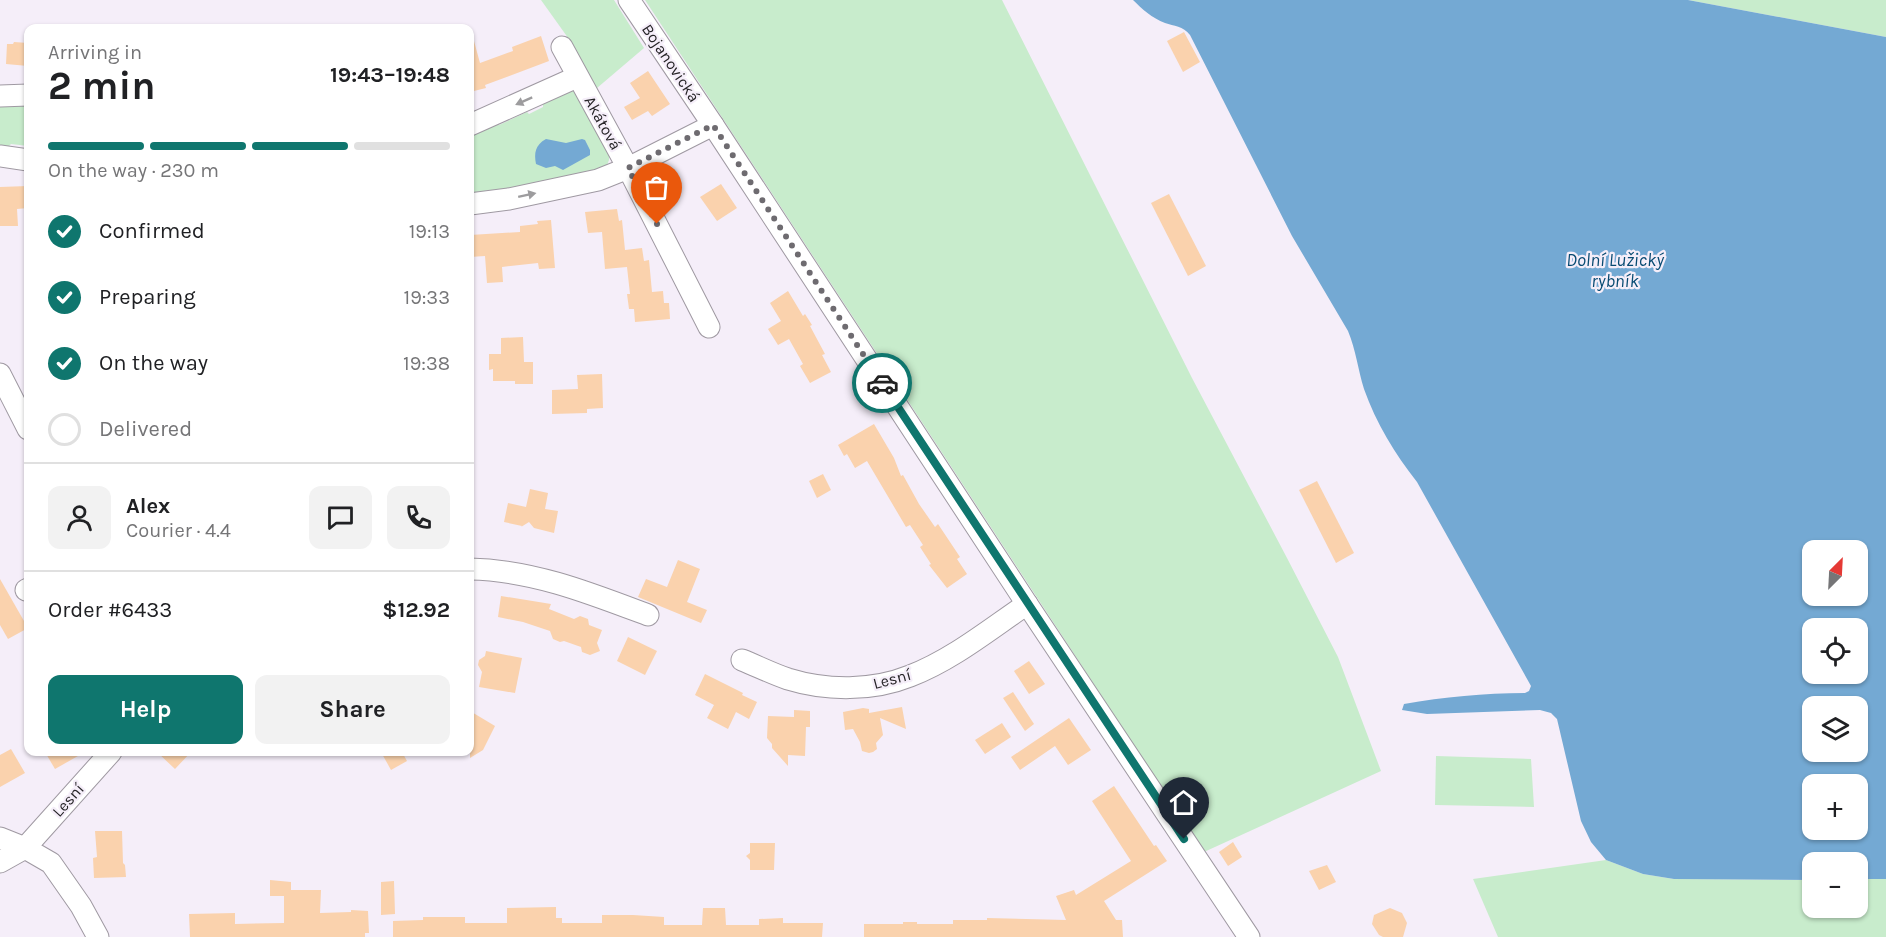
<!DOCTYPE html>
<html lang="en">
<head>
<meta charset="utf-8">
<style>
  :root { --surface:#fff; --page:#f2f2f2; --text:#202124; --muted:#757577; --line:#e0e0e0; --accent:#0f766e }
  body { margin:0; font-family:Karla,sans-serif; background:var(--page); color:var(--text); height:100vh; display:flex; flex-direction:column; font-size:22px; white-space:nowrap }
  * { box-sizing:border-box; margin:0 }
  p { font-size:20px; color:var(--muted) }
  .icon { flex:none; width:33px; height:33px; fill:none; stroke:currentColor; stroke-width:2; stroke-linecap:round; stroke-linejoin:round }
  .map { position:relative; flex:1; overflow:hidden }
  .panel { position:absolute; left:24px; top:24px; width:450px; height:732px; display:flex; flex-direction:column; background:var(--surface); border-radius:12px; box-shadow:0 2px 4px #0004 }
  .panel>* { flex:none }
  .needle { width:39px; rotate:24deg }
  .tools { position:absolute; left:1802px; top:540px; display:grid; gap:12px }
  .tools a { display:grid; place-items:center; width:66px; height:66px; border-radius:12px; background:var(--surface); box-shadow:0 2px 4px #0004; font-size:30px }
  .pin { position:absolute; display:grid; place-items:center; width:51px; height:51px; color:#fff; margin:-62px -26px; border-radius:50% 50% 50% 0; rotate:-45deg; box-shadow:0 0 6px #0007 }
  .pin .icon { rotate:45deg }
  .courier { position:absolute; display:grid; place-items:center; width:60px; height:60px; margin:-30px; border:4px solid #0f766e; border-radius:50%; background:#fff; color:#222; box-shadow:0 2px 8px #0007 }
  .headline em { font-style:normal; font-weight:700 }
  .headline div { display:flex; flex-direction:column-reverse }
  .headline { display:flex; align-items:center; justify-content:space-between; height:102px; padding:0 24px }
  h1 { font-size:39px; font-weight:700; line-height:45px }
  .bar { display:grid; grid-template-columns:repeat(4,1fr); gap:9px 6px; align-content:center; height:72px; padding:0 24px }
  .bar i { height:8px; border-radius:4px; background:var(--line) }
  .bar .active { background:var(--accent) }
  .bar p { grid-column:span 4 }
  .line { display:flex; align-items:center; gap:15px; padding:0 24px; border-top:2px solid var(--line) }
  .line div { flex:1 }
  .round { display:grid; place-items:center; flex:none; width:63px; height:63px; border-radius:12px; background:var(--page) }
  ol { padding:0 24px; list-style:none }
  li { display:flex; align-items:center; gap:18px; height:66px }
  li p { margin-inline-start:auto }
  li .icon { padding:6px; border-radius:50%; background:var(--accent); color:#fff; stroke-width:4 }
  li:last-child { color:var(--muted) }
  li i { width:33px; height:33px; border:3px solid var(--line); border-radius:50% }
  .primary-button { display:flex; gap:12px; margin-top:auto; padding:12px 24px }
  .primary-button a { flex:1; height:69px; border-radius:12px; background:var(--accent); color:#fff; font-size:24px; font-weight:700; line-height:69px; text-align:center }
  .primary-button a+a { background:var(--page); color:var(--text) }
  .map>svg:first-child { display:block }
  .green { fill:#c8eccc }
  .water { fill:#74a9d3; fill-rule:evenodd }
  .building { fill:#fad2ad }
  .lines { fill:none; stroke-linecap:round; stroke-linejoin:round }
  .minor-casing { stroke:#9f99a2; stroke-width:23 }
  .minor { stroke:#fff; stroke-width:21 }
  .oneway { fill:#9d9c9e }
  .done { stroke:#6e6b70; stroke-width:6; stroke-dasharray:0 10.8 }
  .route { stroke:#0f766e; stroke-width:8 }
  .labels { text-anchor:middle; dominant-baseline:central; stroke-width:4.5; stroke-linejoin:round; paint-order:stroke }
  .street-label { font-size:16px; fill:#262427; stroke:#f5eef9 }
  .water-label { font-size:18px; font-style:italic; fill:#074a72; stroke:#f5eef9 }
</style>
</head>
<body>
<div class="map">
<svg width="1886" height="937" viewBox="0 0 1886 937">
  <rect width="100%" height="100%" fill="#f5eef9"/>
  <g class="green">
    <path d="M 541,0 L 614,0 L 644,48 L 597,88 L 571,42 Z"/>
    <path d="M 645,0 L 1002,0 L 1192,378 L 1287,558 L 1338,657 L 1381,771 L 1204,852 Z"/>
    <path d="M 1688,0 L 1886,0 L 1886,37 Z"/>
    <path d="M 569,88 L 575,91 L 609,150 L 609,160 L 606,168 L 572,176 L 509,188 L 509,192 L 502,193 L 499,189 L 470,193 L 470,135 L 495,122 L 499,125 L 527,112 L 529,114 L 543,107 L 543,103 Z"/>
    <path d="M 0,99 L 28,105 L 28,146 L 11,144 L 6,149 L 0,148 Z"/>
    <path d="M 1436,756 L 1531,759 L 1534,807 L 1435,805 Z"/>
    <path d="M 1606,860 L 1643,874 L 1674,879 L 1812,880 L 1812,908 L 1857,908 L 1857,879 L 1886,879 L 1886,937 L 1498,937 L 1473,879 Z"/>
  </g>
  <g class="water">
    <path d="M 1133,0 L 1688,0 L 1886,37 L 1886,879 L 1857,879 L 1857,862 L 1812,862 L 1812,880 L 1674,879 L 1643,874 L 1606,860 L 1591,842 L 1581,821 L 1557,719 L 1551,713 L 1540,710 L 1427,714 L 1402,710 L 1404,704 C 1444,697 1484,693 1525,693 L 1529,691 L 1531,686 L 1417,482 C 1395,454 1376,423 1364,389 C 1358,370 1356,350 1348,331 L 1292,236 L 1190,35 C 1183,26 1174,26 1165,23 C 1152,18 1142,9 1133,0 ZM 1812,550 L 1857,550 L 1857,596 L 1812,596 ZM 1812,628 L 1857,628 L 1857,674 L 1812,674 ZM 1812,706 L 1857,706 L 1857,752 L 1812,752 ZM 1812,784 L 1857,784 L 1857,830 L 1812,830 Z"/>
    <path d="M 546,139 L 566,143 L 582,139 L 585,140 L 590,150 L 590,155 L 563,170 L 555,166 L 546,168 L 536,164 C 534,153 535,145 546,139 Z"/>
  </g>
  <g class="building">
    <path d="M 1184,32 L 1200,62 L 1183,72 L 1167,41 Z"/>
    <path d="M 541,36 L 549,61 L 485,85 L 486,88 L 470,92 L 470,41 L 474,41 L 480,63 L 513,51 L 512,47 Z"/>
    <path d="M 14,42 L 28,43 L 28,66 L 6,64 L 7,44 L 13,44 Z"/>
    <path d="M 648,71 L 670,104 L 652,116 L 648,111 L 632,120 L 624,107 L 640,98 L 630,83 Z"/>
    <path d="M 721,184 L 737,208 L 717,221 L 700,197 Z"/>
    <path d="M 28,186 L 28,208 L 17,209 L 18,226 L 0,226 L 0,187 Z"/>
    <path d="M 1169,194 L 1206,266 L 1188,276 L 1151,203 Z"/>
    <path d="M 617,209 L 619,221 L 622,220 L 625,250 L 642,248 L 644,261 L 649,260 L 652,292 L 663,291 L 664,303 L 669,303 L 670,319 L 635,322 L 634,309 L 629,309 L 627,294 L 630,294 L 627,267 L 605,269 L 602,232 L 588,233 L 585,212 Z"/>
    <path d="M 551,220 L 555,268 L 539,269 L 538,263 L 502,267 L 503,282 L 487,283 L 485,256 L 470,257 L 470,235 L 520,232 L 520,226 L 538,224 L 537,221 Z"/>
    <path d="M 788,291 L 803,316 L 805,314 L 812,325 L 810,326 L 825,354 L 822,355 L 831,372 L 810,383 L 800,366 L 803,364 L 789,339 L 778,345 L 768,329 L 781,321 L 770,303 Z"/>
    <path d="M 523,337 L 524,362 L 533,362 L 533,384 L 515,384 L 515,381 L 493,381 L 493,369 L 489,370 L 489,354 L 501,354 L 501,338 Z"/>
    <path d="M 602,374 L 603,408 L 587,409 L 587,413 L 552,414 L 552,390 L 578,389 L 577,375 Z"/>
    <path d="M 874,424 L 894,458 L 901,476 L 903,475 L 919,504 L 935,527 L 938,524 L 960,557 L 957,559 L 967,574 L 947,588 L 929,565 L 931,564 L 920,547 L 923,545 L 910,525 L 906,527 L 867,461 L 855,468 L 847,454 L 844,456 L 838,445 Z"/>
    <path d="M 823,474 L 831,490 L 817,498 L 809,481 Z"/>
    <path d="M 1317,481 L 1354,553 L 1336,563 L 1299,490 Z"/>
    <path d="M 530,489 L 548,493 L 545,509 L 558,511 L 554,533 L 534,528 L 529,522 L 521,527 L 522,526 L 504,522 L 508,503 L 526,507 Z"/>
    <path d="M 678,560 L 700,569 L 687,602 L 707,610 L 701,623 L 638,597 L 646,579 L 667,587 Z"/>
    <path d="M 0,579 L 28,628 L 8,639 L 0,625 Z"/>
    <path d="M 501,596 L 551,604 L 549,609 L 574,619 L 580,616 L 588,619 L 589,625 L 602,630 L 597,643 L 600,651 L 590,655 L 582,652 L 581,647 L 564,641 L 560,642 L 553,639 L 550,631 L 523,622 L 498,617 Z"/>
    <path d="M 628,637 L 657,651 L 645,675 L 617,661 Z"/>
    <path d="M 486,651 L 522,658 L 515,693 L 479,687 L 482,672 L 478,665 L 479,660 L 485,656 Z"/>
    <path d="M 1029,661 L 1045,684 L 1029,694 L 1014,671 Z"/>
    <path d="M 705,674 L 743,693 L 742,695 L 757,702 L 749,719 L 736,712 L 728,729 L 707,718 L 714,705 L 695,695 Z"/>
    <path d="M 1013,692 L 1034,724 L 1025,731 L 1003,698 Z"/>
    <path d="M 902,707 L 906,729 L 880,718 L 883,735 L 876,743 L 877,749 L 873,752 L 869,753 L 862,751 L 860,742 L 853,729 L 845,730 L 843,712 L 863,708 L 869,709 L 869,713 Z"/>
    <path d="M 794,710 L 810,711 L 810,727 L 806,727 L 805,756 L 788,755 L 788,766 L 772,748 L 772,744 L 767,738 L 768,716 L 794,717 Z"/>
    <path d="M 470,711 L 495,726 L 483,750 L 470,758 Z"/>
    <path d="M 1069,718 L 1091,750 L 1068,765 L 1055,746 L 1020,770 L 1011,757 Z"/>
    <path d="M 1002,723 L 1011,737 L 985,754 L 975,740 Z"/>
    <path d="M 11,749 L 25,773 L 0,787 L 0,755 Z"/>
    <path d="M 45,752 L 85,752 L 55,769 Z"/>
    <path d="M 157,752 L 191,752 L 175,769 Z"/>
    <path d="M 381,752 L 402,752 L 407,761 L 391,770 Z"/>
    <path d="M 1114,786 L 1154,846 L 1156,845 L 1167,861 L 1104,901 L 1116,920 L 1122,920 L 1123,937 L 864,937 L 864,924 L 903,924 L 903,922 L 917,922 L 917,924 L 953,924 L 953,920 L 987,920 L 987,918 L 1066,920 L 1056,896 L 1074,890 L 1076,895 L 1131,861 L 1092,801 Z"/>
    <path d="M 95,831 L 122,831 L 123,863 L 125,865 L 126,877 L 94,878 L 93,858 L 97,857 Z"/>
    <path d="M 1233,842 L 1242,857 L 1228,866 L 1219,852 Z"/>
    <path d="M 750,843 L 775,843 L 774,870 L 750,870 L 750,860 L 746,856 L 750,853 Z"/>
    <path d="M 1327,865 L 1336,882 L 1319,890 L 1309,871 Z"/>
    <path d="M 270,880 L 291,882 L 291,890 L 321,890 L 320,913 L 351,912 L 351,910 L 368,911 L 369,933 L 365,933 L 365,937 L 190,937 L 189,914 L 235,913 L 235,924 L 284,923 L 284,896 L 270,896 Z"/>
    <path d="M 394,881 L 395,914 L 381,915 L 381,882 Z"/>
    <path d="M 556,907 L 556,918 L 562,918 L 562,923 L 602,923 L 602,915 L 633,915 L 664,917 L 664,925 L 702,925 L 703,908 L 725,908 L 726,925 L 759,925 L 759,919 L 783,918 L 783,923 L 823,923 L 822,937 L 393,937 L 393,921 L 423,920 L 423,917 L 465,917 L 465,923 L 507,923 L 507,908 Z"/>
    <path d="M 1390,908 L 1402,913 L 1407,923 L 1403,937 L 1383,937 L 1379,935 L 1372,924 L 1374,915 Z"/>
  </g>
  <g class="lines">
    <defs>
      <g id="minor">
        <path d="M 629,0 L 713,125 L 1027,604 L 1249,937"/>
        <path d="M 562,47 L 628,168 L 709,327"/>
        <path d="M 0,96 L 28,95"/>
        <path d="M 470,125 L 577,77"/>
        <path d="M 0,156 L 28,160"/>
        <path d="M 470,204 L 509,199 L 598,180 L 628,168 L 713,125"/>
        <path d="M 0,374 L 28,429"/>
        <path d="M 470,569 C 532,570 590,593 648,615"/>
        <path d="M 26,590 L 28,589"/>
        <path d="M 742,660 C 757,666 773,674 788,679 C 827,691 873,691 910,676 C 952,660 990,629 1027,604"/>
        <path d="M 0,838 L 25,848 L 51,863 L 81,906 L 98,937"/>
        <path d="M 0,862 L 25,848 L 111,752"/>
      </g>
    </defs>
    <use href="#minor" class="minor-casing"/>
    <use href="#minor" class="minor"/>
  </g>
  <defs><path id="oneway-solid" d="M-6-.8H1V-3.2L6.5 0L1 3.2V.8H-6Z" transform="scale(1.5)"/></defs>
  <g class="oneway">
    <use href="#oneway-solid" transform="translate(524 101) rotate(156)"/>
    <use href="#oneway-solid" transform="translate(527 195) rotate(-12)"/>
  </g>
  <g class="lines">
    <path class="done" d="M 657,224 L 628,168 L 713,125 L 882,383"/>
    <path class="route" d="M 882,383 L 1184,839"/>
  </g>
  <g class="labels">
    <g class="street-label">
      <text transform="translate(671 63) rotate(56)">Bojanovická</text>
      <text transform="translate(603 123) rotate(61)">Akátová</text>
      <text transform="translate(892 679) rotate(-15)">Lesní</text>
      <text transform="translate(68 800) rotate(-48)">Lesní</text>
    </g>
    <g class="water-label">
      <text x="1615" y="260">Dolní Lužický<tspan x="1615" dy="21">rybník</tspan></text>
    </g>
  </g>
</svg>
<div class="tools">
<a><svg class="needle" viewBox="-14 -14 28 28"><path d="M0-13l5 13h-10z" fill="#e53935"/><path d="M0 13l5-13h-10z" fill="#757577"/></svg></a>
<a><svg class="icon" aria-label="locate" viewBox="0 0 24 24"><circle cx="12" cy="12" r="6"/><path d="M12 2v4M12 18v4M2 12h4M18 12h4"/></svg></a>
<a><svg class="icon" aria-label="layers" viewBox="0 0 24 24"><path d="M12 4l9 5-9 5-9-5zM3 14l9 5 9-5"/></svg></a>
<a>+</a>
<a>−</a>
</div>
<div class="pin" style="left:657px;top:224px;background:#ea580c"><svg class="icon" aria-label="bag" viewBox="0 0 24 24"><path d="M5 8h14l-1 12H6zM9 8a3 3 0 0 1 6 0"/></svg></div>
<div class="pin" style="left:1184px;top:839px;background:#1f2937"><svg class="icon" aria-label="home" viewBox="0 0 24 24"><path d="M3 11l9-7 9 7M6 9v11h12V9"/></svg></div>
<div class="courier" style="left:882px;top:383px"><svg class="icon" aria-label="car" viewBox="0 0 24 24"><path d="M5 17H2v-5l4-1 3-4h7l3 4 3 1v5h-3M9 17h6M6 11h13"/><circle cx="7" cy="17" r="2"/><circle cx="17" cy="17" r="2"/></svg></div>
<section class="panel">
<div class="headline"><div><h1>2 min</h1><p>Arriving in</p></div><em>19:43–19:48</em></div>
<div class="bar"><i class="active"></i><i class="active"></i><i class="active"></i><i></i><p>On the way · 230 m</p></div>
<ol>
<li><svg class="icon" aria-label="check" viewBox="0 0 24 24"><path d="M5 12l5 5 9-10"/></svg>Confirmed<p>19:13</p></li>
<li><svg class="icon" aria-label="check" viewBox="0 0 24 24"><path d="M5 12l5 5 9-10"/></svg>Preparing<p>19:33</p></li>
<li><svg class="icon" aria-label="check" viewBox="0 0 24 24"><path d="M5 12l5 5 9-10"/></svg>On the way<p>19:38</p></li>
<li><i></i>Delivered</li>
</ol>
<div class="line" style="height:108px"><a class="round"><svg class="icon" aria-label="person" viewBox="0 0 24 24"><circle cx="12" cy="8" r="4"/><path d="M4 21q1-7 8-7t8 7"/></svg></a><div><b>Alex</b><p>Courier · 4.4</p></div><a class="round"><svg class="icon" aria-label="chat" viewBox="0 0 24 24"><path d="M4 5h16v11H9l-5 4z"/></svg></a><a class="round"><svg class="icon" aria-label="phone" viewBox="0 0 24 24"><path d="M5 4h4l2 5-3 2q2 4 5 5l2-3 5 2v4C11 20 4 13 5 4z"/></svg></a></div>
<div class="line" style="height:78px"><div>Order #6433</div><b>$12.92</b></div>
<div class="primary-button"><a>Help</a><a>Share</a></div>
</section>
</div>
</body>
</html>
